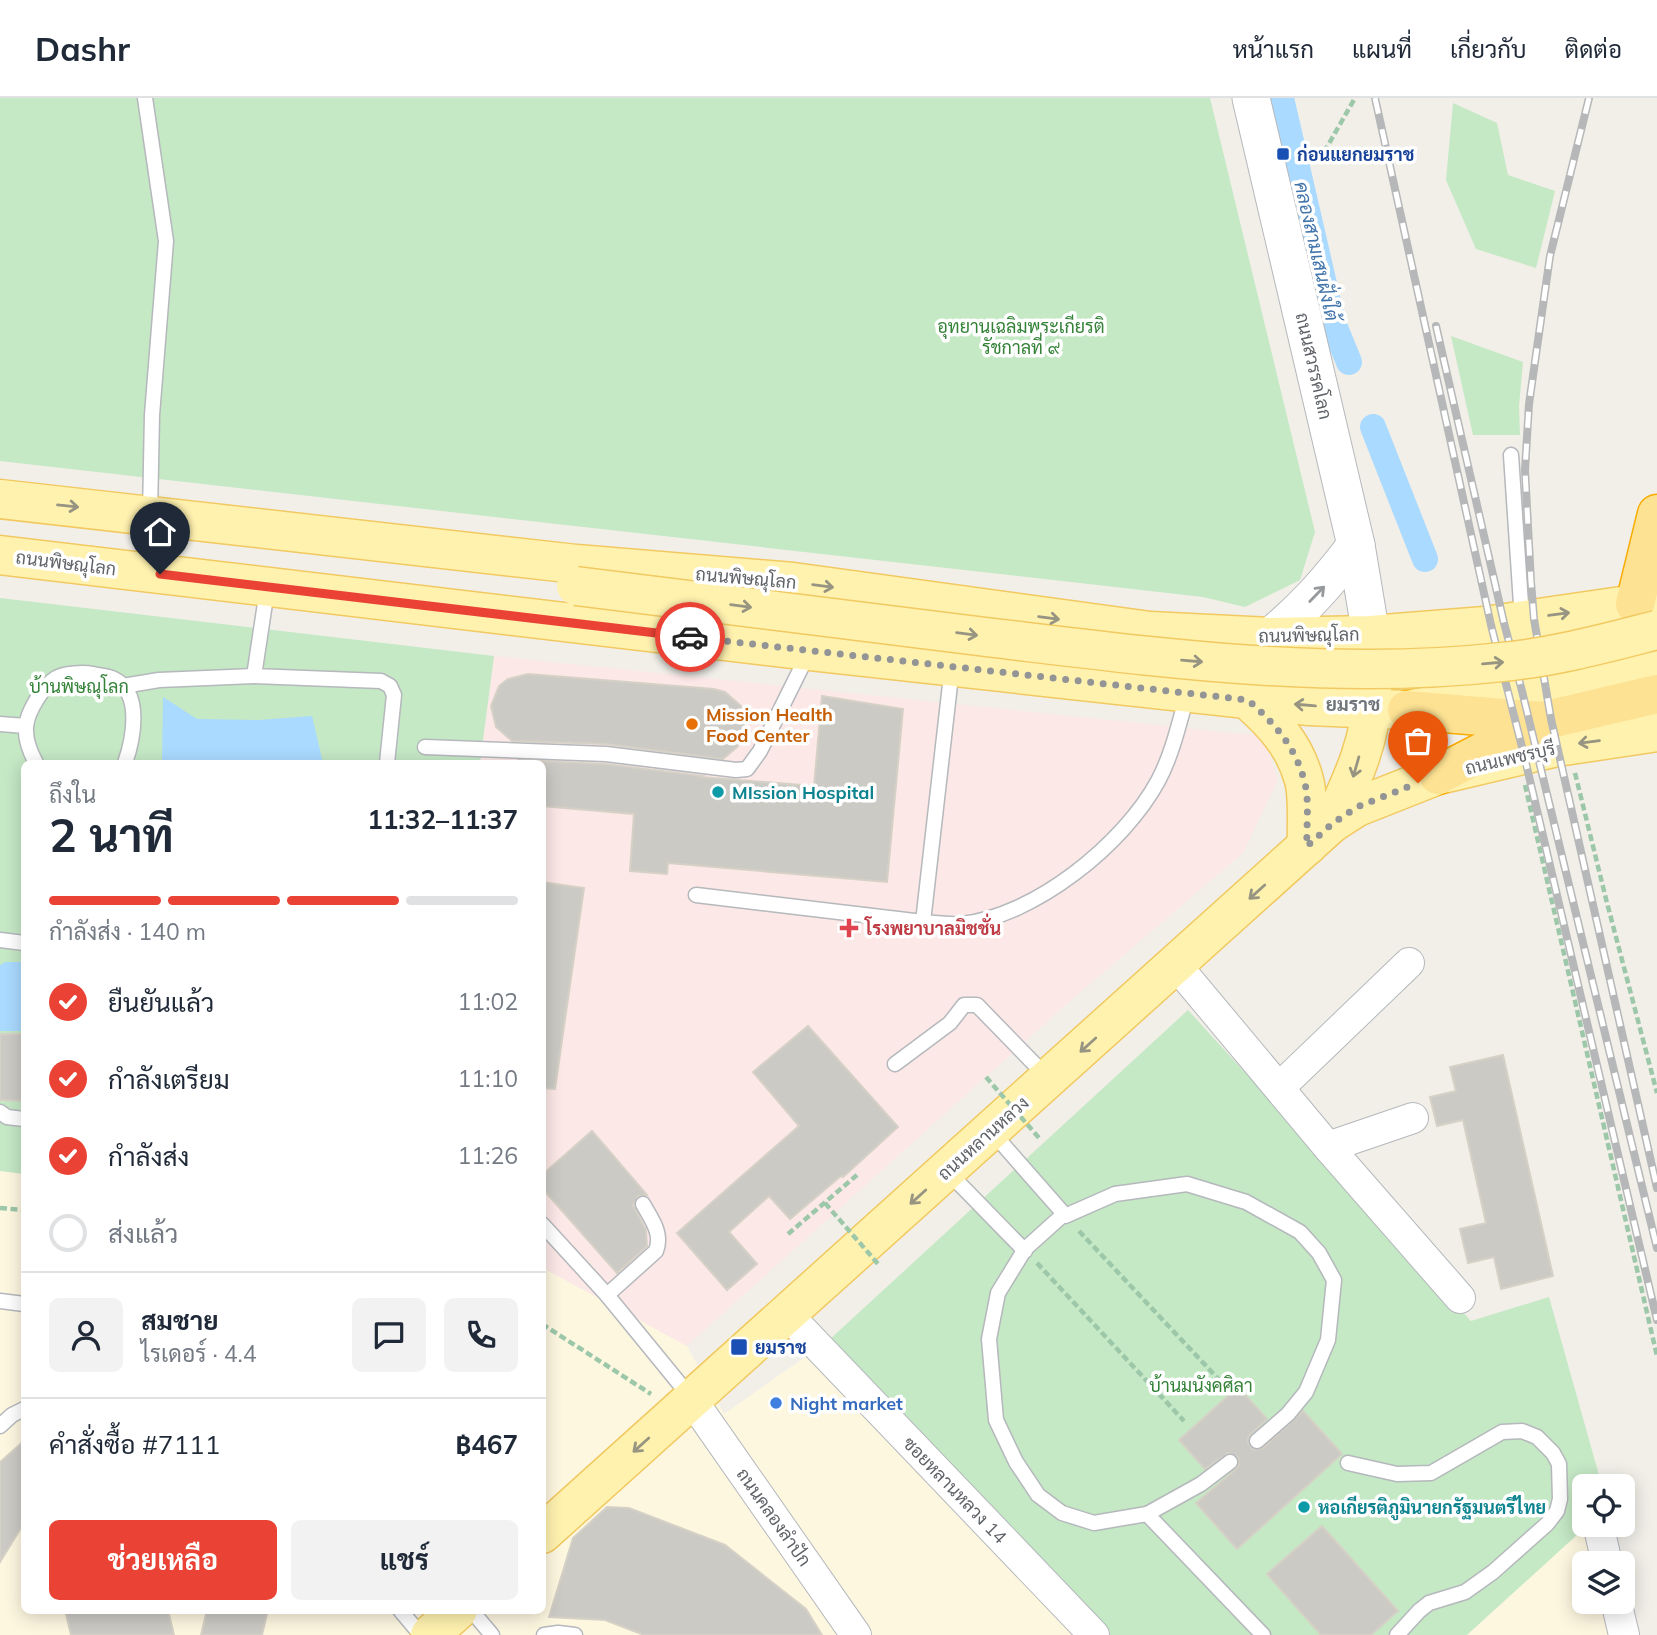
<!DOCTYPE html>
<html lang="th">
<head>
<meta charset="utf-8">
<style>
  :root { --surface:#fff; --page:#f2f2f3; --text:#1f2937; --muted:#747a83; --line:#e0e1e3; --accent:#ea4335 }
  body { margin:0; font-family:Mulish,Sarabun,sans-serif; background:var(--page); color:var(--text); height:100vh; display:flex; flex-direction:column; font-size:26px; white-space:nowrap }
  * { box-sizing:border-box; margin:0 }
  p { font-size:23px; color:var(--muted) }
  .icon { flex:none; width:38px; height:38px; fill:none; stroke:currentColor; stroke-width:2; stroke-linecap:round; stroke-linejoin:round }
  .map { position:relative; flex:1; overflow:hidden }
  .panel { position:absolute; left:21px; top:662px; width:525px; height:854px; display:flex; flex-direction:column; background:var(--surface); border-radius:10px; box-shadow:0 4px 18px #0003 }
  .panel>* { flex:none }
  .controls { position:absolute; left:1572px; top:1376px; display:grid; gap:14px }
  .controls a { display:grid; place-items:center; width:63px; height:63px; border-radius:10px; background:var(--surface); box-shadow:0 4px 18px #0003; font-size:35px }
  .pin { position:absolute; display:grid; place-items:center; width:60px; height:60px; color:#fff; margin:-72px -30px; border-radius:50% 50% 50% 0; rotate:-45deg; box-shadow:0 0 7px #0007 }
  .pin .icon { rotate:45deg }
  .courier { position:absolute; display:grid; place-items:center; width:70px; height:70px; margin:-35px; border:5px solid #ea4335; border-radius:50%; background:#fff; color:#222; box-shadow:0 2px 9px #0007 }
  .headline em { font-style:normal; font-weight:700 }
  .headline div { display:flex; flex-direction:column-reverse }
  .headline { display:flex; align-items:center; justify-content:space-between; height:119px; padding:0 28px }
  h1 { font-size:46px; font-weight:700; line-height:52px }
  .bar { display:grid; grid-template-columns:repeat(4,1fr); gap:10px 7px; align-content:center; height:84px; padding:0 28px }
  .bar i { height:9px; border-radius:5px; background:var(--line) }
  .bar .active { background:var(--accent) }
  .bar p { grid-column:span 4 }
  .line { display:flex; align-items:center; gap:18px; padding:0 28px; border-top:2px solid var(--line) }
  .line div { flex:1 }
  .round { display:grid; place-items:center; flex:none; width:74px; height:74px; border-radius:10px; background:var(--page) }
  ol { padding:0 28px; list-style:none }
  li { display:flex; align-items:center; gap:21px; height:77px }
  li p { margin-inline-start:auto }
  li .icon { padding:7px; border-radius:50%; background:var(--accent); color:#fff; stroke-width:4 }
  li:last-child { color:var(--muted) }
  li i { width:38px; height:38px; border:4px solid var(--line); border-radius:50% }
  .cta { display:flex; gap:14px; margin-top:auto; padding:14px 28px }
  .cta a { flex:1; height:80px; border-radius:10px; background:var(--accent); color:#fff; font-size:28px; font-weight:700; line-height:80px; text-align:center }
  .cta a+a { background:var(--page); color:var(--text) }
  header { display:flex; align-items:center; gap:42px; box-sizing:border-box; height:98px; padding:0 35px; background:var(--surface); border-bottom:2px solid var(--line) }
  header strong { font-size:33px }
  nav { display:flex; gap:38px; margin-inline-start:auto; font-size:24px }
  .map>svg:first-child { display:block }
  .commercial { fill:#fef7e0 }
  .medical { fill:#fce8e6 }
  .green { fill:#c5e8c5 }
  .water { fill:#aadaff }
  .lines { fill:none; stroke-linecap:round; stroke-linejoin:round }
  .canal { stroke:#aadaff; stroke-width:26 }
  .building { fill:#cccac5; stroke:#d6d1c6; stroke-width:2 }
  .service-casing { stroke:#b5b8bc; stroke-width:17 }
  .minor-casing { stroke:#b5b8bc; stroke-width:32 }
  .tertiary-casing { stroke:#b5b8bc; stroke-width:39 }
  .primary-casing { stroke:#f2c960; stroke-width:41 }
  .motorway-casing { stroke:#f9ab00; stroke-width:41 }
  .path { stroke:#9cc7a9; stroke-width:4.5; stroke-dasharray:7 3.5; stroke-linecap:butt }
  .service { stroke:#fff; stroke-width:14 }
  .minor { stroke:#fff; stroke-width:30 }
  .tertiary { stroke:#fff; stroke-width:37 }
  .primary { stroke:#fff2af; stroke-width:38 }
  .motorway { stroke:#fde293; stroke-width:38 }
  .rail-casing { stroke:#b6b7b8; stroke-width:8 }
  .rail { stroke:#fff; stroke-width:5; stroke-dasharray:16; stroke-linecap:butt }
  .primary-bridge-casing { stroke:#f2c960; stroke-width:41; stroke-linecap:butt }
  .path-bridge { stroke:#9cc7a9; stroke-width:4.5; stroke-dasharray:7 3.5; stroke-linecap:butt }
  .primary-bridge { stroke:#fff2af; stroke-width:38 }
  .oneway { stroke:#979581 }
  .oneway2 { stroke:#979a9d }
  .done { stroke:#929495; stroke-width:7; stroke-dasharray:0 12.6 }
  .route { stroke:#ea4335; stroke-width:9 }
  .transit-dot { fill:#1a4fb4; stroke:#fff; stroke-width:2.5 }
  .food-dot { fill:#e8710a; stroke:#fff; stroke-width:2.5 }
  .culture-dot { fill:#0f9aa8; stroke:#fff; stroke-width:2.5 }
  .health-dot { fill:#e0444e; stroke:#fff; stroke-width:2.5 }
  .shop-dot { fill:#3f7fe0; stroke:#fff; stroke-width:2.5 }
  .labels { text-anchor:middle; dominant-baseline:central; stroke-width:7; stroke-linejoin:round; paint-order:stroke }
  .transit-label { font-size:18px; font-weight:bold; fill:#164399; stroke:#fff; text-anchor:start }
  .park-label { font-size:18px; fill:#348238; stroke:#fff }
  .street-label { font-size:18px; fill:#5f6368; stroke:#fff }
  .food-label { font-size:18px; font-weight:bold; fill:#c56008; stroke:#fff; text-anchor:start }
  .culture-label { font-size:18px; font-weight:bold; fill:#0d838f; stroke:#fff; text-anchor:start }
  .health-label { font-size:18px; font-weight:bold; fill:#be3a42; stroke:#fff; text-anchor:start }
  .shop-label { font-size:18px; font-weight:bold; fill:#366cbe; stroke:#fff; text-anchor:start }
  .water-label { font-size:19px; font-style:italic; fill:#4174aa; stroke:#fff }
  .neighbourhood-label { font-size:19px; font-weight:bold; fill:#70757a; stroke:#fff }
</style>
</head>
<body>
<header>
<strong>Dashr</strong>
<nav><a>หน้าแรก</a><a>แผนที่</a><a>เกี่ยวกับ</a><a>ติดต่อ</a></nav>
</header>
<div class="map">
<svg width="1657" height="1537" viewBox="0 0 1657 1537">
  <rect width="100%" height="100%" fill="#f1efe8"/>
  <g class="commercial">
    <path d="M 0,1073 L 24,1076 L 24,1512 L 542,1512 L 543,1170 L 687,1248 L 724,1316 L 828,1243 L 1104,1537 L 0,1537 Z"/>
    <path d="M 1584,1426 L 1612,1465 L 1584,1465 L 1584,1503 L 1622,1503 L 1635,1537 L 1464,1537 Z"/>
  </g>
  <path class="medical" d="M 494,558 L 1263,638 L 1278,682 L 1243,755 L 1068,905 L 687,1248 L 543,1170 L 542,665 L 480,665 Z"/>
  <g class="green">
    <path d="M 0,0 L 1210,0 L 1315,434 L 1300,482 L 1245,509 L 1203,499 L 0,363 Z"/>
    <path d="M 1453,5 L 1497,25 L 1508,77 L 1555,93 L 1536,170 L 1476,151 L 1446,82 Z"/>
    <path d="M 1451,238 L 1523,264 L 1519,308 L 1520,337 L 1473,337 Z"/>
    <path d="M 0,500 L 494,558 L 480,665 L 24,665 L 24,1076 L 0,1073 Z"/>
    <path d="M 1188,912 L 1471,1223 L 1549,1199 L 1602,1388 L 1584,1388 L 1584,1426 L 1589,1426 L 1467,1537 L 1104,1537 L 828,1243 Z"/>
  </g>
  <g class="water">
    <path d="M 163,599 L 197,621 L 259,622 L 312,618 L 323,665 L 162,665 Z"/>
    <path d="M 6,864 L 24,864 L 24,933 L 0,933 L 0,867 Z"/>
  </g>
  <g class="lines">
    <g class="canal">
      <path d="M 1281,0 L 1333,225 L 1349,264"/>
      <path d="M 1373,329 L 1425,461"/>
    </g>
  </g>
  <g class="building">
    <path d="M 528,576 L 714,591 L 725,594 L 741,608 L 745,618 L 743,640 L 737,649 L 723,661 L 606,646 L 512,643 L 496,629 L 491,608 L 499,588 L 508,581 Z"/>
    <path d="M 822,598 L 903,611 L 887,784 L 668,765 L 667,776 L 630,773 L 634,716 L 542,708 L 542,665 L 517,665 L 518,662 L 605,666 L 703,678 L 701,679 L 814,688 Z"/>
    <path d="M 542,784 L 584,790 L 555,991 L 542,990 Z"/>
    <path d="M 808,928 L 898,1029 L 843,1079 L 841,1078 L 790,1121 L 769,1098 L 729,1134 L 757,1166 L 727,1192 L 677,1135 L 799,1028 L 753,974 Z"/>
    <path d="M 0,936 L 24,936 L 24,1003 L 0,1002 Z"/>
    <path d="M 1503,957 L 1553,1178 L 1501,1191 L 1494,1159 L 1468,1165 L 1460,1131 L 1486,1125 L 1463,1022 L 1437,1028 L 1430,999 L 1456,993 L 1450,969 Z"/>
    <path d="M 592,1033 L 647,1097 L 638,1098 L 633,1107 L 646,1132 L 647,1148 L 617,1175 L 542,1090 L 542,1077 Z"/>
    <path d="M 1238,1289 L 1267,1321 L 1248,1339 L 1248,1345 L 1253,1352 L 1263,1350 L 1303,1313 L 1342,1356 L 1237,1451 L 1196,1405 L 1236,1371 L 1239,1367 L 1238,1359 L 1228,1355 L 1205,1371 L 1179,1342 Z"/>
    <path d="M 24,1343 L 24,1425 L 0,1464 L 0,1364 Z"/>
    <path d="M 607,1409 L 629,1410 L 725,1447 L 806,1511 L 822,1537 L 644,1537 L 605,1522 L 549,1519 L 573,1440 Z"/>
    <path d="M 1322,1428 L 1398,1513 L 1371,1537 L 1321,1537 L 1267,1476 Z"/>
    <path d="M 65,1512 L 168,1512 L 174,1537 L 71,1537 Z"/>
    <path d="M 207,1512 L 268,1512 L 262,1537 L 201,1537 Z"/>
  </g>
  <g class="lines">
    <defs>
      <g id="service">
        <path d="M 145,0 L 166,143 L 152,317 L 150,416"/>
        <path d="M 1511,357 L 1522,521"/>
        <path d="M 267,492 L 254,578 L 381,583 L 390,588 L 394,597 L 387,665"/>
        <path d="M 123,588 L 159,582 L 254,578"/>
        <path d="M 0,626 L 26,628"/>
        <path d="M 425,649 L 606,656 L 736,672 L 747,671 L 760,653 L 809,554"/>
        <path d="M 36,665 C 30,654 25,642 26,629 C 27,614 43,588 56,580 C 64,575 84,574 93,576 C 100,578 108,578 114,581 C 143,595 133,642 125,665"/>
        <path d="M 696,797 L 923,824 L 952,569"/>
        <path d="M 923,824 C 935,825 949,827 961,826 C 1034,819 1124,746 1158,683 C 1172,657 1179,626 1187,597"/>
        <path d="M 0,842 L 24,845"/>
        <path d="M 895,966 L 950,925 L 964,907 L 977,907 L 1048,980"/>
        <path d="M 0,1014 L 7,1019 L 24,1021"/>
        <path d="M 992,1034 L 1064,1116"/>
        <path d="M 948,1074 L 1025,1153"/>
        <path d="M 542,1126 L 607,1197 L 692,1301"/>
        <path d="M 607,1197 L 656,1153 C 663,1135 651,1121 643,1106"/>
        <path d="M 0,1203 L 24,1206"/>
        <path d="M 0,1328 L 12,1317 L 24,1311"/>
        <path d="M 1230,1364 L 1201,1386 L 1147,1416 L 1094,1425 L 1062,1415 L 1038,1397 L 1016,1364 L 996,1322 L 989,1241 L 998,1195 L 1025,1151 L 1064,1116 L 1065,1118 L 1115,1096 L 1187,1086 L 1246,1104 L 1300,1134 L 1319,1155 L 1334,1182 L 1328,1242 L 1306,1294 L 1288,1316 L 1257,1343"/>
        <path d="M 1348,1365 L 1397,1376 L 1431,1375 L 1502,1334 L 1522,1333 L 1537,1339 L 1553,1355 L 1559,1366 L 1560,1401 L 1557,1413 L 1547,1426 L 1493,1474 L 1465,1494 L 1429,1505 L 1419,1513 L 1397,1537"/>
        <path d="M 1147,1416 L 1263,1537"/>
        <path d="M 400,1512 L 421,1537"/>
        <path d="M 471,1512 L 492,1537"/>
        <path d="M 544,1537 L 558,1535 L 575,1537"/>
      </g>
      <g id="minor">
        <path d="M 1176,867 L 1328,1049 L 1460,1200"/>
        <path d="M 1280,989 L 1409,865"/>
        <path d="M 1328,1049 L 1413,1020"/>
        <path d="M 787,1216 L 1094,1537"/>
        <path d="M 692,1302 L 856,1537"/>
        <path d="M 1598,1426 L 1607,1465"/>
        <path d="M 1616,1503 L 1624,1537"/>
      </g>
      <g id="tertiary">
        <path d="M 1251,0 L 1356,447 L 1371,537"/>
        <path d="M 1270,539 C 1306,509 1328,484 1356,447"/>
      </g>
      <g id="primary">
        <path d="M 0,401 L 576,466 L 793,484 L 1150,533 L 1270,539 L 1371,537 L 1485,528 L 1635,506 L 1657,500"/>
        <path d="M 0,457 L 809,553 L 1309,608 L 1407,612 L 1544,588 L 1657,564"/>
        <path d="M 1248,602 C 1274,625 1295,648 1304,682 C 1309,700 1306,729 1307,748"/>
        <path d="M 1332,725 L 1357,709 L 1438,677 L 1557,649 L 1657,634"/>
        <path d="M 542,1436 L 1332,725 C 1352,683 1374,636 1372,588"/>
        <path d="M 430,1537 L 458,1512"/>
      </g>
      <g id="motorway">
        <path d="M 1635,506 L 1657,416"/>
        <path d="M 1407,612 L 1542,623"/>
        <path d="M 1438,677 L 1542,623 L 1657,596"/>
      </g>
    </defs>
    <use href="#service" class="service-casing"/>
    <use href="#minor" class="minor-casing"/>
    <use href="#tertiary" class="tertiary-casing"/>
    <use href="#primary" class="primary-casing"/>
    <use href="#motorway" class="motorway-casing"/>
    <g class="path">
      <path d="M 1319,63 L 1355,0"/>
      <path d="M 1575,675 L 1606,801 L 1657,995"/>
      <path d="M 1525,687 L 1657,1258"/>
      <path d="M 0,1110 L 24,1112"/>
      <path d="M 1079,1133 L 1225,1288"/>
      <path d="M 788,1136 L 857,1077"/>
      <path d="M 1037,1165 L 1184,1323"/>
      <path d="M 542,1226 L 651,1296"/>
    </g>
    <use href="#service" class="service"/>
    <use href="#minor" class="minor"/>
    <use href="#tertiary" class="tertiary"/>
    <use href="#primary" class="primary"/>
    <use href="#motorway" class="motorway"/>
    <defs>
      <g id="rail">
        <path d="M 1375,0 L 1491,527 L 1524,657 L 1657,1222"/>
        <path d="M 1589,0 L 1550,158 L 1529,306 L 1525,372 L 1531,484 L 1534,521 L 1551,621 L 1657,1090"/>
        <path d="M 1436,228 L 1504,525 L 1522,593 L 1657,1150"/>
      </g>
    </defs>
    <use href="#rail" class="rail-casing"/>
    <use href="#rail" class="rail"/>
    <defs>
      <path id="primary-bridge" d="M 576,488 C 715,505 855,523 994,540 C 1163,560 1332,583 1502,564 C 1555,559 1606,545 1657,532"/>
    </defs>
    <use href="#primary-bridge" class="primary-bridge-casing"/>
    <g class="path-bridge">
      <path d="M 986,979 L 1040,1041"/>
      <path d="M 825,1105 L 879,1167"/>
    </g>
    <use href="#primary-bridge" class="primary-bridge"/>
  </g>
  <defs><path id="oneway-shaft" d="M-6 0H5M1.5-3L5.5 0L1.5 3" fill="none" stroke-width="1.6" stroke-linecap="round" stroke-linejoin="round" transform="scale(1.75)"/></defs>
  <g class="oneway">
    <use href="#oneway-shaft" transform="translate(68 408) rotate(6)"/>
    <use href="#oneway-shaft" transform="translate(823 488) rotate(8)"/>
    <use href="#oneway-shaft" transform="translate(741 508) rotate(7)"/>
    <use href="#oneway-shaft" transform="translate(1559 516) rotate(-8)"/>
    <use href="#oneway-shaft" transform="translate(1049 520) rotate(8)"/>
    <use href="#oneway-shaft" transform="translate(967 536) rotate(7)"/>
    <use href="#oneway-shaft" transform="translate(1192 563) rotate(5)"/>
    <use href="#oneway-shaft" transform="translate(1493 565) rotate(-5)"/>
    <use href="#oneway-shaft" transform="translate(1305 607) rotate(-175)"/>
    <use href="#oneway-shaft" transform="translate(1589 644) rotate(173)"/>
    <use href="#oneway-shaft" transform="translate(1356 669) rotate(106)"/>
    <use href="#oneway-shaft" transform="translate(1257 794) rotate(138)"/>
    <use href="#oneway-shaft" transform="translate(1088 947) rotate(138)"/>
    <use href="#oneway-shaft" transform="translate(918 1099) rotate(138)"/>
    <use href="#oneway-shaft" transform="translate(641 1347) rotate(138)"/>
  </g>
  <use class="oneway2" href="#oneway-shaft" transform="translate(1317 496) rotate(-46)"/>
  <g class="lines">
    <path class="done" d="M 690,539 L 1248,602 C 1274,625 1295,648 1304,682 C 1310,702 1306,728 1307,748 L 1332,726 L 1357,709 L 1418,685"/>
    <path class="route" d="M 160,476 L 690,539"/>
  </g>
  <g class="transit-dot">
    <rect x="1276" y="49" width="14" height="14" rx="3.5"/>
    <rect x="730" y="1240" width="18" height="18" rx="3.5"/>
  </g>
  <circle class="food-dot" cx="692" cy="626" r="7"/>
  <g class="culture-dot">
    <circle cx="718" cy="694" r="7"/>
    <circle cx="1304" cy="1409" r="7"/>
  </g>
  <path class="health-dot" d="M845.5 819.5h7v7h7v7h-7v7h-7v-7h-7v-7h7z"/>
  <circle class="shop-dot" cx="776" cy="1305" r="7"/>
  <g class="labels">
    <g class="transit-label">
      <text x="1297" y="56">ก่อนแยกยมราช</text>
      <text x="755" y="1249">ยมราช</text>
    </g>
    <g class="park-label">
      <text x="1021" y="228">อุทยานเฉลิมพระเกียรติ<tspan x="1021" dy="21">รัชกาลที่ ๙</tspan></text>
      <text x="79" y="588">บ้านพิษณุโลก</text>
      <text x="1201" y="1287">บ้านมนังคศิลา</text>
    </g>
    <g class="street-label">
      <text transform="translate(1314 268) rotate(77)">ถนนสวรรคโลก</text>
      <text transform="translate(66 465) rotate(7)">ถนนพิษณุโลก</text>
      <text transform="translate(746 480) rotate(5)">ถนนพิษณุโลก</text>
      <text transform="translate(1309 537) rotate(-1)">ถนนพิษณุโลก</text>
      <text transform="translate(1510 660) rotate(-13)">ถนนเพชรบุรี</text>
      <text transform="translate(983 1040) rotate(-42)">ถนนหลานหลวง</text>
      <text transform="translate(955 1392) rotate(46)">ซอยหลานหลวง 14</text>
      <text transform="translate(774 1419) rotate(55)">ถนนคลองลำปัก</text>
    </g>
    <g class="food-label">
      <text x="706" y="616">Mission Health<tspan x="706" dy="21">Food Center</tspan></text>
    </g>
    <g class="culture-label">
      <text x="732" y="694">MIssion Hospital</text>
      <text x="1318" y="1409">หอเกียรติภูมินายกรัฐมนตรีไทย</text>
    </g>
    <g class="health-label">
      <text x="865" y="830">โรงพยาบาลมิชชั่น</text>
    </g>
    <g class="shop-label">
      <text x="790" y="1305">Night market</text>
    </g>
    <g class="water-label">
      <text transform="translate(1317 153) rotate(77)">คลองสามเสนฝั่งใต้</text>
    </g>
    <g class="neighbourhood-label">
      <text x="1353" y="606">ยมราช</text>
    </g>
  </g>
</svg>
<div class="controls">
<a><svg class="icon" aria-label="locate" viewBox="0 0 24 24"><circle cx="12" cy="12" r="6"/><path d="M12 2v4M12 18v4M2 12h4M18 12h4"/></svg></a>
<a><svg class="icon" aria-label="layers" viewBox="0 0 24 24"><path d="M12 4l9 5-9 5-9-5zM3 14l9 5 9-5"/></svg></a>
</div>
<div class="pin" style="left:1418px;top:685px;background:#ea580c"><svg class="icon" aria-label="bag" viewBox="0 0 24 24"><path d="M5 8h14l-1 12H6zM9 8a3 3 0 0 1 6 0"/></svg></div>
<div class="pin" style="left:160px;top:476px;background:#1f2937"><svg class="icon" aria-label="home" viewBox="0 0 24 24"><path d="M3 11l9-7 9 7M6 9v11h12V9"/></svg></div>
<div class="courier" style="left:690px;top:539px"><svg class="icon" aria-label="car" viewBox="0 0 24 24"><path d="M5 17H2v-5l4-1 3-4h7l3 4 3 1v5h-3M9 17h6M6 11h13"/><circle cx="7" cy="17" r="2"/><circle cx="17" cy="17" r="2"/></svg></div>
<section class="panel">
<div class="headline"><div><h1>2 นาที</h1><p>ถึงใน</p></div><em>11:32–11:37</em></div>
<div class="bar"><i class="active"></i><i class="active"></i><i class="active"></i><i></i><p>กำลังส่ง · 140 m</p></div>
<ol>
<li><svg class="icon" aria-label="check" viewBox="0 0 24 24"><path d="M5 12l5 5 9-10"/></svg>ยืนยันแล้ว<p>11:02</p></li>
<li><svg class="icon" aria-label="check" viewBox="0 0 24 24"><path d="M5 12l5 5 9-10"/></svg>กำลังเตรียม<p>11:10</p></li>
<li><svg class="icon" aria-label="check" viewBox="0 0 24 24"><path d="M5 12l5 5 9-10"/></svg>กำลังส่ง<p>11:26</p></li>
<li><i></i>ส่งแล้ว</li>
</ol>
<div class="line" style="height:126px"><a class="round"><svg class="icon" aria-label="person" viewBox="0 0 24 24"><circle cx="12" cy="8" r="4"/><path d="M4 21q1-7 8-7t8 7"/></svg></a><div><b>สมชาย</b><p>ไรเดอร์ · 4.4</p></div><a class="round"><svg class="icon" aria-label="chat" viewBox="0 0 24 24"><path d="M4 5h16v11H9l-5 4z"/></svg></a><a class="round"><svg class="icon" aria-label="phone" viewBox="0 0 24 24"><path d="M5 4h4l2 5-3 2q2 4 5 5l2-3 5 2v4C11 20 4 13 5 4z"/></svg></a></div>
<div class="line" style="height:91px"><div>คำสั่งซื้อ #7111</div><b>฿467</b></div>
<div class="cta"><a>ช่วยเหลือ</a><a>แชร์</a></div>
</section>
</div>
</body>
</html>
